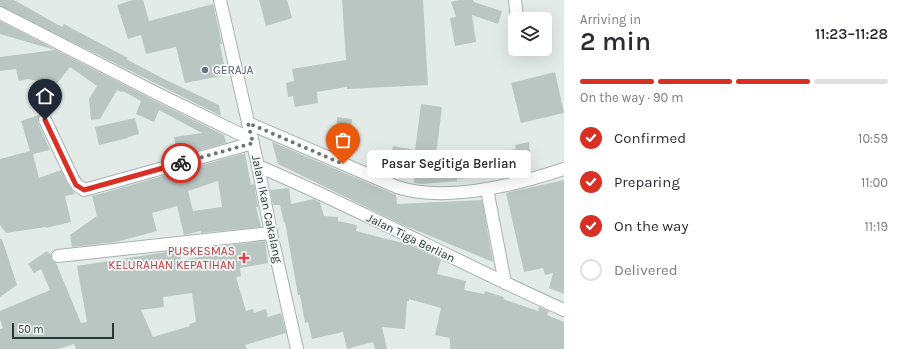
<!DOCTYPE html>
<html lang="en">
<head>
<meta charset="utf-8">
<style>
  :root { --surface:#fff; --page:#f2f2f3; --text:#2b2b33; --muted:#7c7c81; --line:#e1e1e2; --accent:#d93025 }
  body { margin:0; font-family:Karla,sans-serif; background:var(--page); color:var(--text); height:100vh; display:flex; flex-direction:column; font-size:15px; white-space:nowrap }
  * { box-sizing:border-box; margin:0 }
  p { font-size:13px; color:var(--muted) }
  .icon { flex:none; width:22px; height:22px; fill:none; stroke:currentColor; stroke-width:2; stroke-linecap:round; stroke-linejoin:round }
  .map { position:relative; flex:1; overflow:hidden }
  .side { display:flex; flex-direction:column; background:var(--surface); width:340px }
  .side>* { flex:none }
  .controls { position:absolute; left:508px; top:12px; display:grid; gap:8px }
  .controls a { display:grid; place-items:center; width:44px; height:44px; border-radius:6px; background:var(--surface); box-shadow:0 4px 16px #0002; font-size:20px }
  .scale { position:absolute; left:12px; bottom:10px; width:102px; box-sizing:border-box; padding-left:4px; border:2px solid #253a37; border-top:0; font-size:11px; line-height:14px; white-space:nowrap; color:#253a37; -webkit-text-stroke:3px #f4f8f6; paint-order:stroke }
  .pin { position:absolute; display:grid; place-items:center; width:34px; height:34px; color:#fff; margin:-41px -17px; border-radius:50% 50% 50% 0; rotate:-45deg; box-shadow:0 0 4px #0007 }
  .pin .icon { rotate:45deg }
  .courier { position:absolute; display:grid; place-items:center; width:40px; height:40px; margin:-20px; border:3px solid #d93025; border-radius:50%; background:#fff; color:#222; box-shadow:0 1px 5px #0007 }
  .bubble { position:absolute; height:28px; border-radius:6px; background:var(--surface); box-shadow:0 4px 16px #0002; font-size:13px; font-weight:600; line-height:28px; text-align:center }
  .head em { font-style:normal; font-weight:600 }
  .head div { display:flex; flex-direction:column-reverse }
  .head { display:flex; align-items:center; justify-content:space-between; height:68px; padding:0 16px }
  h1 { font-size:26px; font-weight:600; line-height:30px }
  .bar { display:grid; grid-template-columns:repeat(4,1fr); gap:6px 4px; align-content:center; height:48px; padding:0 16px }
  .bar i { height:5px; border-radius:3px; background:var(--line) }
  .bar .selected { background:var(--accent) }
  .bar p { grid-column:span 4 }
  ol { padding:0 16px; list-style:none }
  li { display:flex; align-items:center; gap:12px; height:44px }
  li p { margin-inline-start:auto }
  li .icon { padding:4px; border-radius:50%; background:var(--accent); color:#fff; stroke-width:4 }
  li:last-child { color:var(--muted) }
  li i { width:22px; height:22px; border:2px solid var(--line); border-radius:50% }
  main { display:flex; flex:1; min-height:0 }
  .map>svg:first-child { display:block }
  .building { fill:#b9c6c2; fill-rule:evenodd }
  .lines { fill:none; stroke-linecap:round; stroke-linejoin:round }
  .minor-casing { stroke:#a6b2b0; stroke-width:14 }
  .minor { stroke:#fff; stroke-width:12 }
  .done { stroke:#687875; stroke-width:4; stroke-dasharray:0 7.2 }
  .route { stroke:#d93025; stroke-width:5 }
  .worship-dot { fill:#6b7280; stroke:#f4f8f6; stroke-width:1.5 }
  .health-dot { fill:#e0444e; stroke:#f4f8f6; stroke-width:1.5 }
  .labels { text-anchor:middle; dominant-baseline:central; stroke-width:3.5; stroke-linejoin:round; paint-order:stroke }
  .worship-label { font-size:12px; fill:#5b616d; stroke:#f4f8f6; text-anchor:start }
  .street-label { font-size:12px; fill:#253a37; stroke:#f4f8f6 }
  .health-label { font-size:12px; fill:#be3a42; stroke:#f4f8f6; text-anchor:end }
</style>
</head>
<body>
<main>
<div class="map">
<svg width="564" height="349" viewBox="0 0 564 349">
  <rect width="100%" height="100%" fill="#e3ebe9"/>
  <g class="building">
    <path d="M 0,0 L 14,0 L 62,27 L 64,24 L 88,37 L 128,58 L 126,59 L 164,79 L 219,105 L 221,116 L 0,6 Z"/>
    <path d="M 133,0 L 143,0 L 149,21 L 213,4 L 222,44 L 220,44 L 226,75 L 185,83 L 176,47 L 146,54 L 141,35 L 128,39 L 117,5 Z"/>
    <path d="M 259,0 L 287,0 L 292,18 L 266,26 Z"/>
    <path d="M 342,0 L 423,0 L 428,85 L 347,89 L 347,87 L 317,92 L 318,103 L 295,107 L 293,96 L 288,97 L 286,83 L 294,81 L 292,69 L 346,60 Z"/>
    <path d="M 459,0 L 473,0 L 474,2 L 502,11 L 498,24 L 472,15 L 476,42 L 455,46 L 450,18 L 456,17 L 451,2 Z"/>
    <path d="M 0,21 L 157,102 L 224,135 L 226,143 L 178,156 L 174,137 L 202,133 L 159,110 L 154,122 L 136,114 L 141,101 L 123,91 L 122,92 L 117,90 L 100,119 L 91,120 L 89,99 L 97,86 L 70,67 L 57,83 L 49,81 L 48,83 L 28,79 L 19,81 L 16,69 L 0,71 L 0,57 L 55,50 L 0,34 Z"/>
    <path d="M 555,72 L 564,113 L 521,123 L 511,83 Z"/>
    <path d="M 421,104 L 442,107 L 435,163 L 502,157 L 501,152 L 516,149 L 515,145 L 529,142 L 531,171 L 503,178 L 502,174 L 491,177 L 491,175 L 457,179 L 457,181 L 422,184 L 414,183 L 414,174 L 389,171 L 393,146 L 415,150 Z"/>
    <path d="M 39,115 L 38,119 L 38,123 L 50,150 L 33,154 L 39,178 L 61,170 L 67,183 L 75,194 L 65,196 L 71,222 L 46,228 L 46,227 L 6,233 L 0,225 L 0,159 L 30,151 L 21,121 Z"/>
    <path d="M 337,117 L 352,119 L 350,144 L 335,143 Z"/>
    <path d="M 135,118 L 139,134 L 128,137 L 128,138 L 99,145 L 95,127 Z"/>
    <path d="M 272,142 L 396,195 L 397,204 L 482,200 L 493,262 L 401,224 L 278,164 Z"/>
    <path d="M 245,153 L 251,185 L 254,184 L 258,207 L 256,207 L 261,227 L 201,233 L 201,231 L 184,235 L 177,206 L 152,213 L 157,231 L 116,242 L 72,247 L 70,235 L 97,216 L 92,196 ZM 218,181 L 222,207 L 193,211 L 188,191 Z"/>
    <path d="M 564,180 L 564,294 L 549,288 L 553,273 L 545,275 L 543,268 L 524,272 L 506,193 Z"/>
    <path d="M 289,188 L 291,204 L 314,199 L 320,202 L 324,216 L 338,217 L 338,221 L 357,225 L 356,231 L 410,245 L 441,260 L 437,274 L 466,281 L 464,290 L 484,294 L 485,291 L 504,297 L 503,299 L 538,311 L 539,307 L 549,311 L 547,315 L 564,322 L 564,349 L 450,349 L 450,338 L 435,335 L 441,308 L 409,299 L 409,301 L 407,301 L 405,329 L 382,327 L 387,349 L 375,349 L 373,342 L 347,349 L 343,332 L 312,339 L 308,322 L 305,323 L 300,295 L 298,295 L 285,222 L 284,223 L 280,205 L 273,205 L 270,190 Z"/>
    <path d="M 0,239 L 2,239 L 17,285 L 0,297 Z"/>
    <path d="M 265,241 L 268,263 L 240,268 L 241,276 L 236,277 L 246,311 L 253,309 L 254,313 L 266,309 L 268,317 L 281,313 L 286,333 L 245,345 L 247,349 L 76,349 L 74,344 L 58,349 L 0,349 L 0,329 L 3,328 L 0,319 L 0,311 L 50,290 L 41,269 L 34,273 L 28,264 L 47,251 L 51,255 L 52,260 L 56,263 L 81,323 L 87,322 L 77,266 L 179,250 L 181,260 L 205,256 L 204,248 ZM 192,293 L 196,322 L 189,324 L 190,326 L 153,337 L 141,310 L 164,307 L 163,297 Z"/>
  </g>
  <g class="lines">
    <defs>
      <g id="minor">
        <path d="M 220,0 L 258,166 L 271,233 L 297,349"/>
        <path d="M 515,0 L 517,19"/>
        <path d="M 0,13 L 160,95 L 238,133 L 252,138"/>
        <path d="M 45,120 L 73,179 L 77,185 L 84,190 L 253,143"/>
        <path d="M 248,123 L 397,187 C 447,203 516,185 564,169"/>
        <path d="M 258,166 C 362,210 461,264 564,310"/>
        <path d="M 487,189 L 505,283"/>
        <path d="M 58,256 L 271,233"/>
      </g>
    </defs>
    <use href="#minor" class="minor-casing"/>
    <use href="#minor" class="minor"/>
  </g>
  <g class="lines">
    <path class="done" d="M 181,163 L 253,143 L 248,123 L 343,164"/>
    <path class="route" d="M 45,120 L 73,179 L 76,185 L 84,190 L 181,163"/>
  </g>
  <circle class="worship-dot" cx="205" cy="70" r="4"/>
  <path class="health-dot" d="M242 252h4v4h4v4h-4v4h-4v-4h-4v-4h4z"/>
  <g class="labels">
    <g class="worship-label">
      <text x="213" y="70">GERAJA</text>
    </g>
    <g class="street-label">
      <text transform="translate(267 209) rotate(78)">Jalan Ikan Cakalang</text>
      <text transform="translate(411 238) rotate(26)">Jalan Tiga Berlian</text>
    </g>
    <g class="health-label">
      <text x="235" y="251">PUSKESMAS<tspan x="235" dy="14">KELURAHAN KEPATIHAN</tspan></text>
    </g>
  </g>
</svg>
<div class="controls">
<a><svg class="icon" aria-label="layers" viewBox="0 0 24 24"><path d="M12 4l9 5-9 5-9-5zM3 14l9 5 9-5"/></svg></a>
</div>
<div class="scale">50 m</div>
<div class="pin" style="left:343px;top:164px;background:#ea580c"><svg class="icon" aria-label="bag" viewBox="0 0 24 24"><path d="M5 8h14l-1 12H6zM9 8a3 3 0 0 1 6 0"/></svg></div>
<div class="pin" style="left:45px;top:120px;background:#1f2937"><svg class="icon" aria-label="home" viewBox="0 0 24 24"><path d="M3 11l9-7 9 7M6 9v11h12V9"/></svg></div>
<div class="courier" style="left:181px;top:163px"><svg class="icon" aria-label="bike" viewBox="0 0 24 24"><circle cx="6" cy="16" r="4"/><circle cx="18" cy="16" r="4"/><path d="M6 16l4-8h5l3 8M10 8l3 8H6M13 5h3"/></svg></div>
<div class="bubble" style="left:367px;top:150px;width:164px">Pasar Segitiga Berlian</div>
</div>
<section class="side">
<div class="head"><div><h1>2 min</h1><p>Arriving in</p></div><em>11:23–11:28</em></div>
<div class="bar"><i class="selected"></i><i class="selected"></i><i class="selected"></i><i></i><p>On the way · 90 m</p></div>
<ol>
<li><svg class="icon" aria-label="check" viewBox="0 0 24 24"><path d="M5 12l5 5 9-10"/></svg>Confirmed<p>10:59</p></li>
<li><svg class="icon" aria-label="check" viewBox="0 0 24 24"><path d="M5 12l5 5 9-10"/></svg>Preparing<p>11:00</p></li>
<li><svg class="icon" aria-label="check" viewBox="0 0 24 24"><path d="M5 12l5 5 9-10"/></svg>On the way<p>11:19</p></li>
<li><i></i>Delivered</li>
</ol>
</section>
</main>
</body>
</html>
